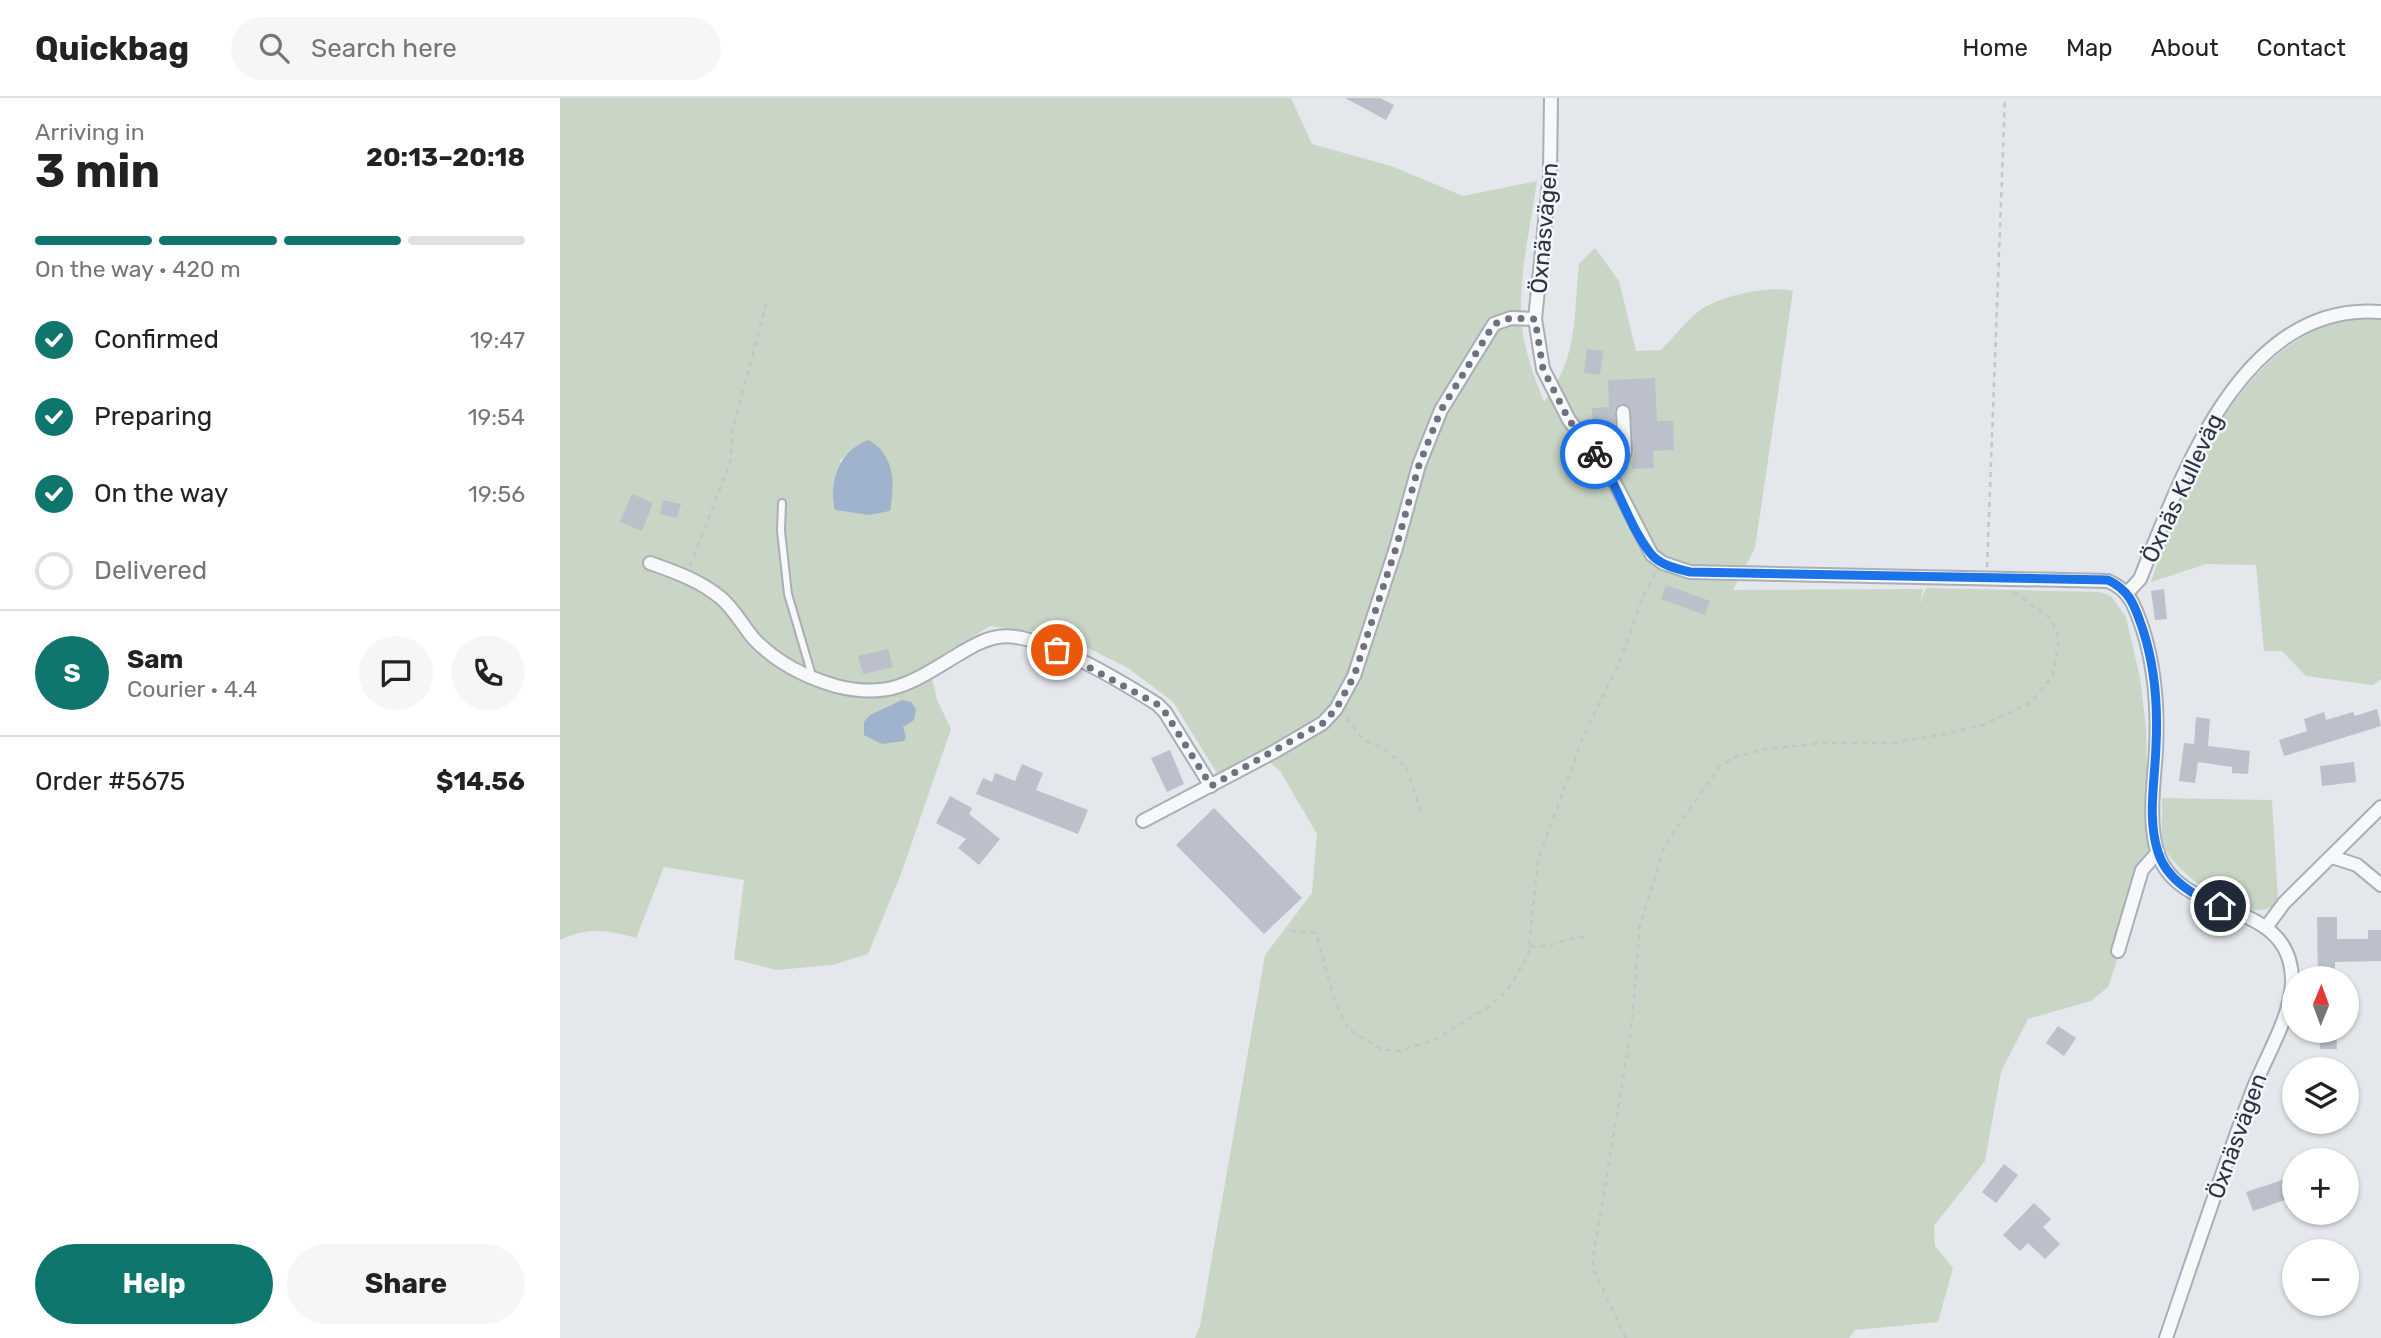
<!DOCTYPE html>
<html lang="en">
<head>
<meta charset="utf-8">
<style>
  :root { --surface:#fff; --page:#f6f6f6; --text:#222; --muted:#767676; --line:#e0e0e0; --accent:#0f766e }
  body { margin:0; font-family:Rubik,sans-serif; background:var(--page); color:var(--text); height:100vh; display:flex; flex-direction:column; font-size:26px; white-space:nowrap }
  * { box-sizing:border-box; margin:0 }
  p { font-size:23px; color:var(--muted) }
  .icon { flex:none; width:38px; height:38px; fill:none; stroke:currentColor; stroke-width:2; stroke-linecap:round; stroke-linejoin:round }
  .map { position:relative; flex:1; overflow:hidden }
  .panel { display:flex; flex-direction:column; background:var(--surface); width:560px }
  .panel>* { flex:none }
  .needle { width:46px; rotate:1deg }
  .tools { position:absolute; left:1722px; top:868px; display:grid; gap:14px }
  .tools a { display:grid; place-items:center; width:77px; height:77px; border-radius:50%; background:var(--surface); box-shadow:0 2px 5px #0004; font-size:35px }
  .pin { position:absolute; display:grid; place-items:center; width:60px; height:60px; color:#fff; margin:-30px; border:4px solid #fff; border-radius:50%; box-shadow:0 2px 7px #0007 }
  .courier { position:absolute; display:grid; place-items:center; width:70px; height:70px; margin:-35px; border:5px solid #1a73e8; border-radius:50%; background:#fff; color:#222; box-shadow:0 2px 9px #0007 }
  .overview em { font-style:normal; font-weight:700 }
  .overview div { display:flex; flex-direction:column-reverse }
  .overview { display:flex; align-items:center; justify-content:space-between; height:119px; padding:0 35px }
  h1 { font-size:46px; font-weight:700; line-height:52px }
  .bar { display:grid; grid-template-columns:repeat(4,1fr); gap:10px 7px; align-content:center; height:84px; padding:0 35px }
  .bar i { height:9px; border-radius:5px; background:var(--line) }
  .bar .selected { background:var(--accent) }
  .bar p { grid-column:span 4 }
  .line { display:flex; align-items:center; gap:18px; padding:0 35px; border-top:2px solid var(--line) }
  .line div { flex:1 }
  .round { display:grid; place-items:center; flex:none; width:74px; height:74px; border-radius:37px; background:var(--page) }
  ol { padding:0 35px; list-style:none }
  li { display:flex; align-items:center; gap:21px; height:77px }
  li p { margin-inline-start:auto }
  li .icon { padding:7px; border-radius:50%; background:var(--accent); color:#fff; stroke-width:4 }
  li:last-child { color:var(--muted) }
  li i { width:38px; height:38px; border:4px solid var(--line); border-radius:50% }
  .action { display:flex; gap:14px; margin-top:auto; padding:14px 35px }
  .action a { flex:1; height:80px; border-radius:42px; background:var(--accent); color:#fff; font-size:28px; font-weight:700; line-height:80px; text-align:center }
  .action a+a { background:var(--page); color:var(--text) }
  header { display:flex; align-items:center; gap:42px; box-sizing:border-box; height:98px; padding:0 35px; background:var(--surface); border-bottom:2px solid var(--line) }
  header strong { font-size:33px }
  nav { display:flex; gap:38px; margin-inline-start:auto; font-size:24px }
  .search { width:490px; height:63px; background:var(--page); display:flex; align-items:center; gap:18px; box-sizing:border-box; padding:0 24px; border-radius:38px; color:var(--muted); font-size:26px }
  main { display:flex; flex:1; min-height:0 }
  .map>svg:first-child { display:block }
  .green { fill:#c9d6c5; fill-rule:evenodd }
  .water { fill:#9fb4cc }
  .building { fill:#bbc0ca }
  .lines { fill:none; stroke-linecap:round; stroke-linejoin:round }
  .service-casing { stroke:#a9aeb7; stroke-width:10 }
  .minor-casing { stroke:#a9aeb7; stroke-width:16 }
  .path { stroke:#c2c5cb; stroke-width:2.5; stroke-dasharray:5 5; stroke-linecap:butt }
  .service { stroke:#f7f8fa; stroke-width:6 }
  .minor { stroke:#f7f8fa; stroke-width:12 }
  .done { stroke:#6c737f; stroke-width:7; stroke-dasharray:0 12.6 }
  .route { stroke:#1a73e8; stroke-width:9 }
  .labels { text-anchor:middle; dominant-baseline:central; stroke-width:5; stroke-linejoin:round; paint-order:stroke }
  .street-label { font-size:23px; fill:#2b3445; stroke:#f4f6f9 }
</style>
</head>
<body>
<header>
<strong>Quickbag</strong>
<div class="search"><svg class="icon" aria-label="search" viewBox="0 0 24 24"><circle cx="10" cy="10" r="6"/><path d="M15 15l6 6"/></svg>Search here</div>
<nav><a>Home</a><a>Map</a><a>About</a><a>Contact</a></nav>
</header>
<main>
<section class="panel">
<div class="overview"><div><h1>3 min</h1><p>Arriving in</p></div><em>20:13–20:18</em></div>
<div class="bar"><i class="selected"></i><i class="selected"></i><i class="selected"></i><i></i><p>On the way · 420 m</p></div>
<ol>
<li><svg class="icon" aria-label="check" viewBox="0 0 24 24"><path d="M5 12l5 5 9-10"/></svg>Confirmed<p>19:47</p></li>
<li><svg class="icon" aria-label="check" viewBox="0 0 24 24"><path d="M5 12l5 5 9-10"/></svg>Preparing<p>19:54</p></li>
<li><svg class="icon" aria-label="check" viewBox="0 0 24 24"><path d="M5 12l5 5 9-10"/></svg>On the way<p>19:56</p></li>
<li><i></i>Delivered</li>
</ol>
<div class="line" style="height:126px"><b class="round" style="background:var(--accent);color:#fff">S</b><div><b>Sam</b><p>Courier · 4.4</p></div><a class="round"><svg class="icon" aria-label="chat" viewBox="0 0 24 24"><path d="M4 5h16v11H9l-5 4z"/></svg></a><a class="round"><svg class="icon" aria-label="phone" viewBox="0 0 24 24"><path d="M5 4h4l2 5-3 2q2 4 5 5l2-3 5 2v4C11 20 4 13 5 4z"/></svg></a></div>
<div class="line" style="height:91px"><div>Order #5675</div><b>$14.56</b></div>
<div class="action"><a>Help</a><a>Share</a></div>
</section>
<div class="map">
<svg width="1821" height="1240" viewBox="0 0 1821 1240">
  <rect width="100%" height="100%" fill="#e4e7ec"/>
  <g class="green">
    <path d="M 0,0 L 731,0 L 752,46 L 834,69 L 903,98 L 977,83 C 970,132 956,187 963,236 C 967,260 975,281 984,304 C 1019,258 1013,220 1019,166 L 1035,150 L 1059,183 L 1076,253 L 1101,252 C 1113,240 1125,224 1139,213 C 1160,198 1208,187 1233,193 L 1195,450 L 1173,492 L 1363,491 L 1360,506 L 1366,490 L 1540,494 L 1551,498 L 1566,519 L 1580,580 L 1586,629 L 1589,764 L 1548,889 L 1531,903 L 1468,921 L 1441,974 L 1425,1063 L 1374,1128 L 1375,1148 L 1393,1170 L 1378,1224 L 1295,1232 L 1289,1240 L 635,1240 L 640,1228 L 705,857 L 752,795 L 757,736 L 720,673 L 697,654 L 657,675 L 613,604 L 568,570 L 502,537 L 430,528 L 369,566 L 377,602 L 391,631 L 341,776 L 308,856 L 272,867 L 216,872 L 174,861 L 184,782 L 104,769 L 76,840 C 47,832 28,829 0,842 ZM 287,357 L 330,413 L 322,414 L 279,363 Z"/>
    <path d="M 1797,220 L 1821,222 L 1821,581 L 1813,587 L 1746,578 L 1722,553 L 1704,553 L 1696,467 L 1646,466 L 1591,484 C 1625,386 1678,238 1797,220 Z"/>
    <path d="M 1602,700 L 1712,702 L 1718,803 C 1695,834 1621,779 1607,754 C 1599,739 1603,717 1602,700 Z"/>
  </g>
  <g class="water">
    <path d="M 309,342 C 335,359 335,384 330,413 L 309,417 L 275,412 C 268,383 280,351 309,342 Z"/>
    <path d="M 342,602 L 351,604 L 356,611 L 354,622 L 343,629 L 346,639 L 344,643 L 322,646 L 304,637 L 304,624 L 310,617 Z"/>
  </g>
  <g class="building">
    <path d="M 785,0 L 820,0 L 834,7 L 826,22 Z"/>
    <path d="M 1027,251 L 1043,253 L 1040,277 L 1024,275 Z"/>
    <path d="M 1095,280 L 1097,323 L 1113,323 L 1114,352 L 1093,353 L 1094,370 L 1072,371 L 1074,353 L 1070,309 L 1062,305 L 1055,311 L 1056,346 L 1040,347 L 1034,339 L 1032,310 L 1049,309 L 1048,282 Z"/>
    <path d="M 1026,358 L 1032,366 L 1036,382 L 1017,387 L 1011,362 Z"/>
    <path d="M 72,396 L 93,405 L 82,433 L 60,424 Z"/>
    <path d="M 103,402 L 121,406 L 117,420 L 100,416 Z"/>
    <path d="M 1106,487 L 1150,503 L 1145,517 L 1101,501 Z"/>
    <path d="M 1604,491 L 1607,521 L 1595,522 L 1591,493 Z"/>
    <path d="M 328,551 L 333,569 L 303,576 L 298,558 Z"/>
    <path d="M 1817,611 L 1821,628 L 1724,658 L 1719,642 L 1747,633 L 1744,621 L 1764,614 L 1766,622 L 1793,614 L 1795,618 Z"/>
    <path d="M 1636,619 L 1650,621 L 1648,648 L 1690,653 L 1688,676 L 1672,675 L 1672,669 L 1638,664 L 1635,685 L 1619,683 L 1624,645 L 1634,646 Z"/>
    <path d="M 610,652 L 624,686 L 607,694 L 591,660 Z"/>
    <path d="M 1794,664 L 1796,684 L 1762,688 L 1760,668 Z"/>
    <path d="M 462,666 L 483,675 L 476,692 L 528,712 L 518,736 L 416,696 L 423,680 L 432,684 L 435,675 L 455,683 Z"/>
    <path d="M 390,698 L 412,710 L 409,716 L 440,741 L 419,767 L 398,750 L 406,741 L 376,725 Z"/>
    <path d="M 654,710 L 742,800 L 704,836 L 616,747 Z"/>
    <path d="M 1757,819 L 1777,819 L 1777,841 L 1808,841 L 1808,832 L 1821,832 L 1821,863 L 1775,864 L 1775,880 L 1758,880 Z"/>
    <path d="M 1498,928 L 1516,940 L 1504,958 L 1486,945 Z"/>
    <path d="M 1759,933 L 1776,933 L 1777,951 L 1760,951 Z"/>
    <path d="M 1444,1066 L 1458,1077 L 1436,1105 L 1422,1094 Z"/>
    <path d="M 1729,1080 L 1734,1099 L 1693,1113 L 1686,1094 Z"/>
    <path d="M 1474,1105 L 1491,1121 L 1483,1129 L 1500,1146 L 1485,1161 L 1468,1145 L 1460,1153 L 1443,1137 Z"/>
  </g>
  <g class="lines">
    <defs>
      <path id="service" d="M 222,405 L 221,433 L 228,496 L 253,581"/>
      <g id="minor">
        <path d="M 991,0 L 990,76 L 975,221 L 983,271 L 1009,322 L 1048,372 L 1092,457 L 1103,465 L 1130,474 L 1548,483 C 1571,493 1575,509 1583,532 C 1595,570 1598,612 1596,652 C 1594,685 1588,721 1597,753 C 1619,825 1734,797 1732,885 C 1731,919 1704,962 1692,994 C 1661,1076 1634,1158 1606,1240"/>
        <path d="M 1048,372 L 1060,367 L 1065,353 L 1063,314"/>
        <path d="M 90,465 C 115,474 139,482 161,500 C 174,511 183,528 194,541 C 217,565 245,579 276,588 C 331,602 354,583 399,556 C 411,549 424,541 438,539 C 478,532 562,584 597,606 L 605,614 L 651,688"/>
        <path d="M 1567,495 L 1580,481 C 1622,377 1682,202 1821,214"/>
        <path d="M 583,723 L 712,655 L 763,625 L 776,611 L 794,578 L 836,450 L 859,367 L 881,312 L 934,226 L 951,220 L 975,221"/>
        <path d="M 1772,759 L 1797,767 L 1821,787"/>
        <path d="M 1707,828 L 1724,805 L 1821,709"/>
        <path d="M 1558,853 L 1582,772 L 1598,754"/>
      </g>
    </defs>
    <use href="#service" class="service-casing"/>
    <use href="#minor" class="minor-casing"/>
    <g class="path">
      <path d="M 130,468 L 170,365 L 173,330 L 206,206"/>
      <path d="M 1427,469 L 1445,0"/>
      <path d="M 787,620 L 803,642 L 821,649 L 846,669 L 861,714"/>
      <path d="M 731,833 L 756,835 L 772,894 L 788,931 L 821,951 L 838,953 L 875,942 L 928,909 L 947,893 L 968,858 L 978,762 L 1023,639 L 1060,563 L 1082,501 L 1095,476"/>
      <path d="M 970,848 C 990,851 1007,838 1029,839"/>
      <path d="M 1066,1240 L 1033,1171 L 1033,1159 L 1071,933 L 1080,827 L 1105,747 L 1159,669 L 1175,659 L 1206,651 L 1263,645 L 1332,645 L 1379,637 L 1423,627 L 1470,605 L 1493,578 L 1499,540 L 1491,521 L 1454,494"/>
    </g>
    <use href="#service" class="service"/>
    <use href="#minor" class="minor"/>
  </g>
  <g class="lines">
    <path class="done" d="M 497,552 L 597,606 L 605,614 L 651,688 L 763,625 L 776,611 L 794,578 L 836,450 L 859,367 L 881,312 L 934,226 L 951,220 L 975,221 L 983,271 L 1009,322 L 1035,356"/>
    <path class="route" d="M 1035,356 C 1059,386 1067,426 1091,456 C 1100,467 1117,471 1130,474 L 1548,482 C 1571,493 1575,509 1583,532 C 1595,569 1598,609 1596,648 C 1595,682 1587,720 1598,754 C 1606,781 1635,799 1660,808"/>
  </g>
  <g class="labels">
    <g class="street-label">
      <text transform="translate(984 130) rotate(-85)">Öxnäsvägen</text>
      <text transform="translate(1622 390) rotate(-65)">Öxnäs Kulleväg</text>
      <text transform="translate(1677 1038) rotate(-70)">Öxnäsvägen</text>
    </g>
  </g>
</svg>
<div class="tools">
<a><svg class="needle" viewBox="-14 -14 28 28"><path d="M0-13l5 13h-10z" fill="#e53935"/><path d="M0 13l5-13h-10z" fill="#767676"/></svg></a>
<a><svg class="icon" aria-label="layers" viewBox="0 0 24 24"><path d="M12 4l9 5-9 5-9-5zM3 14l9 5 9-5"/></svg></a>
<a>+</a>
<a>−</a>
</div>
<div class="pin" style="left:497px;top:552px;background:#ea580c"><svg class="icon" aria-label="bag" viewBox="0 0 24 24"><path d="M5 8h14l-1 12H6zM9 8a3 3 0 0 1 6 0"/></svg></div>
<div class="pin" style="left:1660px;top:808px;background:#1f2937"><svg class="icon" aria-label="home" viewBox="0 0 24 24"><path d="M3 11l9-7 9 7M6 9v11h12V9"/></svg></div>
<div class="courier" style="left:1035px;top:356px"><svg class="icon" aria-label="bike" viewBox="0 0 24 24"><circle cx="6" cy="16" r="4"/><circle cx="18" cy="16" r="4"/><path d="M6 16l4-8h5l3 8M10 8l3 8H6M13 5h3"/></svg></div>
</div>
</main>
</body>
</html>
